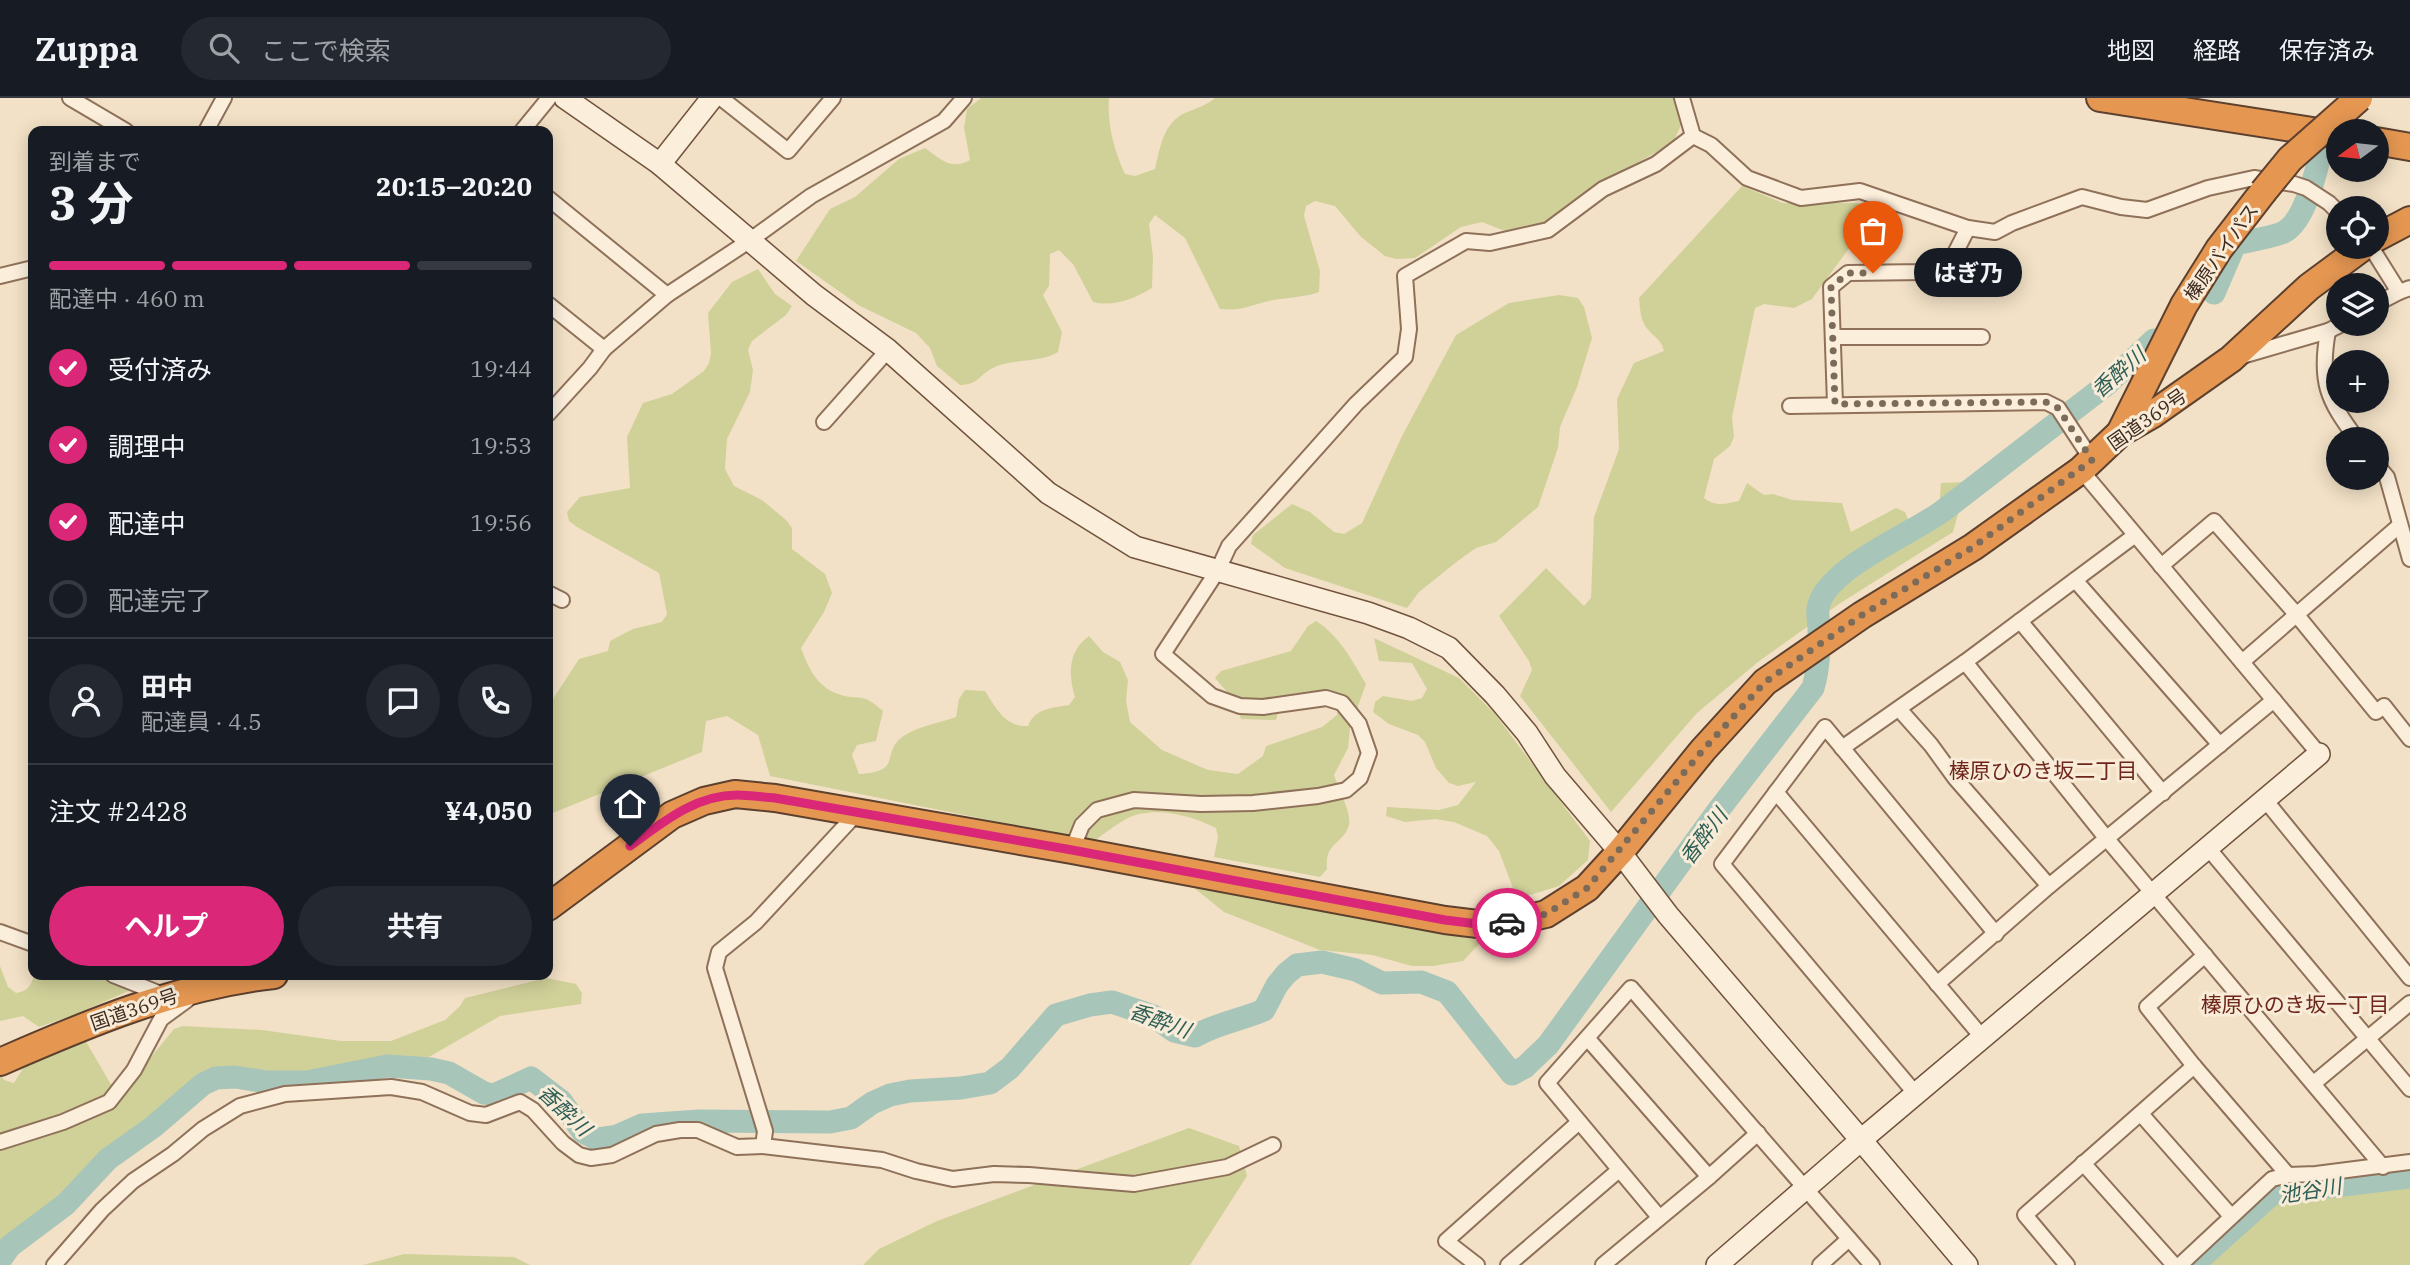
<!DOCTYPE html>
<html lang="ja">
<head>
<meta charset="utf-8">
<style>
  :root { --surface:#171b24; --page:#242831; --text:#f1f3f6; --muted:#9ea1a6; --line:#363941; --accent:#db2777 }
  body { margin:0; font-family:"IBM Plex Serif","Noto Sans JP",serif; background:var(--page); color:var(--text); height:100vh; display:flex; flex-direction:column; font-size:26px; white-space:nowrap }
  * { box-sizing:border-box; margin:0 }
  p { font-size:23px; color:var(--muted) }
  .icon { flex:none; width:38px; height:38px; fill:none; stroke:currentColor; stroke-width:2; stroke-linecap:round; stroke-linejoin:round }
  .map { position:relative; flex:1; overflow:hidden }
  .details { position:absolute; left:28px; top:28px; width:525px; height:854px; display:flex; flex-direction:column; background:var(--surface); border-radius:14px; box-shadow:0 4px 18px #0003 }
  .details>* { flex:none }
  .needle { width:46px; rotate:255deg }
  .buttons { position:absolute; left:2326px; top:21px; display:grid; gap:14px }
  .buttons a { display:grid; place-items:center; width:63px; height:63px; border-radius:50%; background:var(--surface); box-shadow:0 4px 18px #0003; font-size:35px }
  .pin { position:absolute; display:grid; place-items:center; width:60px; height:60px; color:#fff; margin:-72px -30px; border-radius:50% 50% 50% 0; rotate:-45deg; box-shadow:0 0 7px #0007 }
  .pin .icon { rotate:45deg }
  .courier { position:absolute; display:grid; place-items:center; width:70px; height:70px; margin:-35px; border:5px solid #db2777; border-radius:50%; background:#fff; color:#222; box-shadow:0 2px 9px #0007 }
  .bubble { position:absolute; height:49px; border-radius:24px; background:var(--surface); box-shadow:0 4px 18px #0003; font-size:23px; font-weight:700; line-height:49px; text-align:center }
  .summary em { font-style:normal; font-weight:700 }
  .summary div { display:flex; flex-direction:column-reverse }
  .summary { display:flex; align-items:center; justify-content:space-between; height:119px; padding:0 21px }
  h1 { font-size:46px; font-weight:700; line-height:52px }
  .bar { display:grid; grid-template-columns:repeat(4,1fr); gap:10px 7px; align-content:center; height:84px; padding:0 21px }
  .bar i { height:9px; border-radius:5px; background:var(--line) }
  .bar .selected { background:var(--accent) }
  .bar p { grid-column:span 4 }
  .line { display:flex; align-items:center; gap:18px; padding:0 21px; border-top:2px solid var(--line) }
  .line div { flex:1 }
  .round { display:grid; place-items:center; flex:none; width:74px; height:74px; border-radius:37px; background:var(--page) }
  ol { padding:0 21px; list-style:none }
  li { display:flex; align-items:center; gap:21px; height:77px }
  li p { margin-inline-start:auto }
  li .icon { padding:7px; border-radius:50%; background:var(--accent); color:#fff; stroke-width:4 }
  li:last-child { color:var(--muted) }
  li i { width:38px; height:38px; border:4px solid var(--line); border-radius:50% }
  .primary-button { display:flex; gap:14px; margin-top:auto; padding:14px 21px }
  .primary-button a { flex:1; height:80px; border-radius:42px; background:var(--accent); color:#fff; font-size:28px; font-weight:700; line-height:80px; text-align:center }
  .primary-button a+a { background:var(--page); color:var(--text) }
  header { display:flex; align-items:center; gap:42px; box-sizing:border-box; height:98px; padding:0 35px; background:var(--surface); border-bottom:2px solid var(--line) }
  header strong { font-size:33px }
  nav { display:flex; gap:38px; margin-inline-start:auto; font-size:24px }
  .search { width:490px; height:63px; background:var(--page); display:flex; align-items:center; gap:18px; box-sizing:border-box; padding:0 24px; border-radius:38px; color:var(--muted); font-size:26px }
  .map>svg:first-child { display:block }
  .green { fill:#d0d199 }
  .lines { fill:none; stroke-linecap:round; stroke-linejoin:round }
  .river { stroke:#a8c5ba; stroke-width:23 }
  .street-casing { stroke:#8f715a; stroke-width:18 }
  .secondary-casing { stroke:#71523d; stroke-width:24 }
  .highway-casing { stroke:#5d402e; stroke-width:30 }
  .street { stroke:#fbeedb; stroke-width:14 }
  .secondary { stroke:#fbeedb; stroke-width:21 }
  .highway { stroke:#e59752; stroke-width:26 }
  .highway-bridge-casing { stroke:#5d402e; stroke-width:30; stroke-linecap:butt }
  .highway-bridge { stroke:#e59752; stroke-width:26 }
  .done { stroke:#7d6b59; stroke-width:7; stroke-dasharray:0 12.6 }
  .route { stroke:#db2777; stroke-width:9 }
  .labels { text-anchor:middle; dominant-baseline:central; stroke-width:6; stroke-linejoin:round; paint-order:stroke }
  .street-label { font-size:19px; fill:#3e2b1f; stroke:#f8ebd7 }
  .water-label { font-size:21px; font-style:italic; fill:#2d5f57; stroke:#f8ebd7 }
  .neighbourhood-label { font-size:21px; fill:#6e251b; stroke:#f8ebd7 }
</style>
</head>
<body>
<header>
<strong>Zuppa</strong>
<div class="search"><svg class="icon" aria-label="search" viewBox="0 0 24 24"><circle cx="10" cy="10" r="6"/><path d="M15 15l6 6"/></svg>ここで検索</div>
<nav><a>地図</a><a>経路</a><a>保存済み</a></nav>
</header>
<div class="map">
<svg width="2410" height="1167" viewBox="0 0 2410 1167">
  <rect width="100%" height="100%" fill="#f2e1c6"/>
  <g class="green">
    <path d="M 981,0 L 1109,0 C 1107,26 1114,52 1125,76 L 1135,78 L 1155,71 C 1160,50 1163,25 1185,15 C 1195,11 1207,7 1215,0 L 1673,0 L 1681,27 L 1673,45 L 1597,87 L 1546,125 L 1510,135 L 1482,124 L 1461,129 L 1415,160 L 1396,161 L 1385,158 L 1361,139 L 1335,108 L 1315,103 L 1306,108 L 1304,118 L 1320,173 L 1319,194 C 1303,200 1286,199 1269,203 C 1248,208 1242,213 1220,211 L 1185,140 L 1155,117 L 1149,126 L 1153,159 L 1152,190 C 1134,201 1114,209 1093,204 L 1073,166 L 1059,152 L 1050,156 L 1049,188 L 1043,197 L 1062,234 L 1058,254 C 1038,266 1011,260 993,270 C 979,277 978,287 960,287 L 937,268 L 930,250 L 916,235 L 860,208 L 796,163 L 830,111 L 855,99 L 899,61 L 925,50 C 941,61 951,73 970,62 L 964,30 L 967,11 Z"/>
    <path d="M 1742,88 L 1783,105 L 1858,105 L 1874,116 L 1812,201 L 1794,210 L 1764,206 L 1755,210 L 1732,319 L 1734,339 L 1730,348 L 1714,361 L 1704,400 C 1716,409 1725,406 1739,403 L 1747,385 L 1764,397 L 1773,396 L 1792,402 L 1842,405 L 1851,434 L 1896,410 L 1905,414 L 1914,435 L 1938,427 L 1941,385 L 1967,384 L 1953,434 L 1839,506 L 1758,564 L 1697,615 L 1611,714 L 1520,598 L 1532,572 L 1529,563 L 1499,518 L 1546,470 L 1584,508 L 1591,500 L 1594,419 L 1619,351 L 1617,301 L 1634,265 L 1664,253 C 1661,240 1653,239 1646,229 C 1640,221 1640,209 1639,200 Z"/>
    <path d="M 758,171 L 775,196 L 792,208 L 786,217 L 752,243 L 748,252 L 753,272 L 750,294 L 727,341 L 725,371 L 734,388 L 762,402 L 786,422 L 792,430 L 792,451 L 825,476 L 832,495 L 824,514 L 801,550 C 808,569 817,589 838,596 C 861,604 859,592 883,613 L 876,643 L 857,647 L 852,657 L 859,676 C 904,673 880,657 902,639 C 916,629 939,625 956,619 L 959,601 L 965,592 L 985,593 C 996,610 1005,629 1028,628 C 1035,610 1052,610 1069,607 L 1075,599 C 1068,576 1068,553 1089,538 L 1103,554 L 1120,564 L 1128,582 L 1126,603 L 1130,624 L 1162,652 L 1208,672 L 1238,676 L 1263,658 L 1266,648 L 1322,629 L 1337,617 L 1337,594 L 1283,599 L 1276,622 L 1241,621 L 1235,603 L 1215,580 L 1221,573 L 1291,553 L 1308,528 L 1316,523 C 1339,537 1353,564 1366,586 L 1350,630 L 1348,650 L 1334,677 C 1338,689 1352,716 1349,727 C 1344,746 1324,744 1327,771 L 1320,779 L 1214,759 L 1218,739 L 1216,730 C 1191,717 1152,707 1126,721 C 1115,727 1104,736 1094,743 L 770,678 L 758,637 L 727,618 L 706,623 L 702,654 L 548,717 L 548,645 L 550,642 L 548,615 L 551,604 L 579,561 L 608,553 L 610,543 L 633,531 L 662,524 L 667,516 L 659,475 L 577,429 L 569,423 L 567,414 L 580,399 L 630,390 L 627,339 L 643,305 L 672,296 L 704,273 L 709,265 L 711,255 L 708,215 L 732,184 Z"/>
    <path d="M 1559,197 L 1578,200 L 1584,209 L 1592,240 L 1577,289 L 1560,329 L 1558,350 L 1538,409 L 1496,444 L 1476,450 L 1459,462 L 1419,494 L 1407,510 L 1285,470 L 1251,446 L 1253,437 L 1292,406 L 1310,414 L 1334,434 L 1344,436 L 1362,425 L 1401,340 L 1456,237 L 1509,205 Z"/>
    <path d="M 1374,540 L 1459,580 L 1495,616 L 1590,743 L 1588,762 L 1559,788 L 1530,797 L 1521,797 L 1513,790 L 1499,753 L 1487,738 L 1454,724 L 1435,721 L 1405,724 L 1386,718 L 1387,709 L 1439,712 L 1458,707 L 1476,684 L 1458,688 L 1449,685 L 1436,670 L 1425,644 L 1418,637 L 1389,626 L 1373,614 L 1375,604 L 1383,598 L 1412,603 L 1422,600 L 1427,591 L 1412,565 L 1379,563 Z"/>
    <path d="M 1188,785 L 1482,843 L 1463,863 L 1433,868 L 1412,868 L 1372,857 L 1320,852 L 1224,814 Z"/>
    <path d="M 0,868 L 8,889 L 16,895 C 28,893 31,888 34,877 L 92,877 L 135,890 L 76,916 L 39,929 L 23,918 L 0,923 Z"/>
    <path d="M 546,880 L 576,886 L 582,895 L 581,906 L 500,918 L 422,963 L 368,966 L 301,977 L 208,973 L 197,976 L 146,1024 L 0,1150 L 0,976 L 4,982 L 14,985 L 29,961 L 84,940 L 110,985 L 124,992 L 174,931 L 183,928 L 262,932 L 341,943 L 391,943 L 445,922 L 460,908 L 465,900 Z"/>
    <path d="M 1189,1030 L 1239,1048 L 1247,1078 L 1190,1167 L 863,1167 L 879,1151 L 937,1123 Z"/>
    <path d="M 2410,1084 L 2410,1167 L 2203,1167 L 2277,1102 L 2296,1095 Z"/>
    <path d="M 404,1156 L 514,1159 L 530,1167 L 363,1167 Z"/>
  </g>
  <g class="lines">
    <g class="river">
      <path d="M 2214,195 L 2235,146 C 2247,143 2275,139 2284,134 C 2306,122 2317,71 2322,48"/>
      <path d="M 0,1162 L 10,1148 L 66,1106 L 108,1061 L 153,1029 L 203,986 L 216,980 L 235,979 L 267,984 L 307,984 L 387,968 L 431,971 L 449,975 L 484,995 L 494,997 L 531,980 L 561,1003 L 583,1034 L 597,1041 L 617,1038 L 642,1027 L 699,1023 L 830,1024 L 851,1020 L 872,1005 L 890,997 L 910,993 L 961,990 L 990,985 L 1010,970 L 1056,917 L 1090,907 L 1112,904 L 1153,918 L 1174,933 L 1195,938 C 1217,925 1241,922 1264,912 L 1277,887 L 1286,876 L 1297,867 L 1322,864 L 1356,872 L 1382,885 L 1421,884 L 1447,894 L 1512,976 L 1525,969 L 1548,947 L 1717,714 L 1813,590 C 1819,570 1819,552 1819,531 C 1819,525 1817,516 1818,510 C 1825,470 1913,436 1944,412 L 2106,287 L 2154,242"/>
      <path d="M 2193,1167 L 2272,1096 L 2410,1079"/>
    </g>
    <defs>
      <g id="street">
        <path d="M 70,0 L 126,33"/>
        <path d="M 721,0 L 788,53 L 833,0"/>
        <path d="M 1682,0 L 1693,38 L 1711,47 L 1747,80 L 1801,100 L 1860,93 L 1968,130 L 1995,134 L 2012,125 L 2082,99 L 2121,109 L 2147,112 L 2208,90 L 2254,80 L 2294,86 L 2306,90 L 2329,105 L 2338,114"/>
        <path d="M 206,33 L 224,0"/>
        <path d="M 522,33 L 549,0"/>
        <path d="M 548,100 L 667,197"/>
        <path d="M 2371,149 L 2399,194 L 2410,190"/>
        <path d="M 0,178 L 33,170"/>
        <path d="M 548,206 L 604,251"/>
        <path d="M 2376,206 L 2399,194"/>
        <path d="M 2328,233 C 2319,283 2327,302 2357,341"/>
        <path d="M 1834,239 L 1982,239"/>
        <path d="M 2242,258 L 2328,233 L 2342,226"/>
        <path d="M 1835,306 L 1831,189 L 1848,175 L 1924,174 L 1950,165 L 1968,130"/>
        <path d="M 1790,308 L 2046,304 L 2058,310 L 2092,362"/>
        <path d="M 548,316 L 590,270 L 604,251 L 667,197 L 749,143 L 811,98 L 944,23 L 964,0"/>
        <path d="M 824,324 L 888,252"/>
        <path d="M 2376,366 L 2387,379 L 2410,461"/>
        <path d="M 2081,372 L 2319,656"/>
        <path d="M 2161,468 L 2214,423 L 2296,516 L 2376,614 L 2384,608 L 2410,641"/>
        <path d="M 2075,482 L 2220,647"/>
        <path d="M 548,495 L 562,502"/>
        <path d="M 2020,523 L 2163,695"/>
        <path d="M 1965,564 L 2107,741 L 2383,1069"/>
        <path d="M 2242,564 L 2400,427"/>
        <path d="M 1899,611 L 1931,647 L 1955,680 L 2049,788"/>
        <path d="M 1842,650 L 1965,564 L 2134,438"/>
        <path d="M 1776,694 L 1982,939"/>
        <path d="M 2266,703 L 2410,880"/>
        <path d="M 2208,750 L 2410,991"/>
        <path d="M 1072,752 L 1082,727 L 1097,712 L 1134,702 L 1201,706 L 1253,705 L 1318,698 L 1346,692 L 1360,680 L 1369,655 L 1359,626 L 1342,605 L 1326,600 L 1263,609 L 1240,608 L 1212,598 L 1163,556 L 1218,472 L 1229,448 L 1356,306 L 1405,259 L 1409,231 L 1405,178 L 1466,143 L 1490,145 L 1548,132 L 1603,91 L 1656,66 L 1693,38"/>
        <path d="M 0,834 L 33,846"/>
        <path d="M 2205,857 L 2147,909 L 2194,968 L 2288,1077"/>
        <path d="M 113,877 L 166,898"/>
        <path d="M 1937,886 L 2049,788 L 2274,602"/>
        <path d="M 1588,941 L 1709,1079"/>
        <path d="M 2314,985 L 2410,905"/>
        <path d="M 1915,995 L 1722,766 L 1825,629 L 1996,836"/>
        <path d="M 2141,1016 L 2231,1118"/>
        <path d="M 0,1044 L 63,1024 L 109,1004 L 134,972 L 161,921 L 187,902"/>
        <path d="M 763,1048 L 882,1062 L 916,1073 L 953,1081 L 994,1076 L 1029,1077 L 1134,1086 L 1227,1069 L 1273,1047"/>
        <path d="M 2083,1065 L 2174,1167"/>
        <path d="M 1659,1119 L 1547,985 L 1631,890 L 1872,1167"/>
        <path d="M 54,1167 L 102,1112 L 133,1083 L 173,1056 L 203,1031 L 240,1008 L 285,996 L 391,989 L 422,994 L 470,1015 L 486,1017 L 520,1004 L 533,1012 L 563,1045 L 579,1057 L 591,1060 L 612,1057 L 656,1036 L 680,1032 L 698,1032 L 737,1049 L 763,1048 L 765,1033 L 715,870 L 719,854 L 756,824 L 857,715"/>
        <path d="M 1477,1167 L 1446,1143 L 1579,1024"/>
        <path d="M 1508,1167 L 1619,1072"/>
        <path d="M 1603,1167 L 1709,1079 L 1758,1035"/>
        <path d="M 1820,1167 L 1849,1141"/>
        <path d="M 2067,1167 L 2025,1117 L 2194,968"/>
        <path d="M 2180,1167 L 2272,1081 L 2288,1077 L 2316,1076 L 2410,1064"/>
      </g>
      <g id="secondary">
        <path d="M 565,0 L 660,66 L 814,197 L 888,252 L 1048,395 L 1135,449 L 1368,515 L 1409,530 L 1449,550 L 1495,597 L 1527,635 L 1555,678 L 1620,754 L 1668,817 L 1861,1042 L 1717,1167"/>
        <path d="M 660,66 L 712,0"/>
        <path d="M 1967,1167 L 1861,1042 L 2319,656"/>
      </g>
      <g id="highway">
        <path d="M 2100,0 L 2338,37"/>
        <path d="M 2376,43 L 2410,49"/>
        <path d="M 2376,140 L 2410,122"/>
        <path d="M 2120,335 L 2184,207 L 2219,151 L 2263,94"/>
        <path d="M 548,809 L 672,717 L 704,703 L 735,696 L 775,700 L 1072,752 L 1445,822 L 1494,828 L 1546,816 L 1587,790 L 1620,754 L 1703,652 L 1765,584 L 1862,517 L 1973,449 L 2081,372 L 2120,335 L 2153,316 L 2231,261 L 2309,189 L 2363,149"/>
        <path d="M 0,964 C 89,925 177,888 274,877"/>
      </g>
    </defs>
    <use href="#street" class="street-casing"/>
    <use href="#secondary" class="secondary-casing"/>
    <use href="#highway" class="highway-casing"/>
    <use href="#street" class="street"/>
    <use href="#secondary" class="secondary"/>
    <use href="#highway" class="highway"/>
    <defs>
      <path id="highway-bridge" d="M 2263,94 L 2290,61 L 2359,0"/>
    </defs>
    <use href="#highway-bridge" class="highway-bridge-casing"/>
    <use href="#highway-bridge" class="highway-bridge"/>
  </g>
  <g class="lines">
    <path class="done" d="M 1507,825 L 1546,816 L 1587,790 L 1703,652 L 1765,584 L 1862,517 L 1973,449 L 2092,362 L 2058,310 L 2046,304 L 1835,306 L 1831,189 L 1848,175 L 1873,175"/>
    <path class="route" d="M 630,748 C 662,725 695,697 737,697 C 749,697 762,699 775,700 L 1072,752 L 1445,822 L 1494,828 L 1507,825"/>
  </g>
  <g class="labels">
    <g class="street-label">
      <text transform="translate(2221 154) rotate(-55)">榛原バイパス</text>
      <text transform="translate(2147 321) rotate(-35)">国道369号</text>
      <text transform="translate(134 911) rotate(-19)">国道369号</text>
    </g>
    <g class="water-label">
      <text transform="translate(2118 274) rotate(-41)">香酔川</text>
      <text transform="translate(1703 738) rotate(-53)">香酔川</text>
      <text transform="translate(1160 922) rotate(20)">香酔川</text>
      <text transform="translate(565 1012) rotate(43)">香酔川</text>
      <text transform="translate(2310 1092) rotate(-9)">池谷川</text>
    </g>
    <g class="neighbourhood-label">
      <text x="2043" y="672">榛原ひのき坂二丁目</text>
      <text x="2295" y="906">榛原ひのき坂一丁目</text>
    </g>
  </g>
</svg>
<div class="buttons">
<a><svg class="needle" viewBox="-14 -14 28 28"><path d="M0-13l5 13h-10z" fill="#e53935"/><path d="M0 13l5-13h-10z" fill="#9ea1a6"/></svg></a>
<a><svg class="icon" aria-label="locate" viewBox="0 0 24 24"><circle cx="12" cy="12" r="6"/><path d="M12 2v4M12 18v4M2 12h4M18 12h4"/></svg></a>
<a><svg class="icon" aria-label="layers" viewBox="0 0 24 24"><path d="M12 4l9 5-9 5-9-5zM3 14l9 5 9-5"/></svg></a>
<a>+</a>
<a>−</a>
</div>
<div class="pin" style="left:1873px;top:175px;background:#ea580c"><svg class="icon" aria-label="bag" viewBox="0 0 24 24"><path d="M5 8h14l-1 12H6zM9 8a3 3 0 0 1 6 0"/></svg></div>
<div class="pin" style="left:630px;top:748px;background:#1f2937"><svg class="icon" aria-label="home" viewBox="0 0 24 24"><path d="M3 11l9-7 9 7M6 9v11h12V9"/></svg></div>
<div class="courier" style="left:1507px;top:825px"><svg class="icon" aria-label="car" viewBox="0 0 24 24"><path d="M5 17H2v-5l4-1 3-4h7l3 4 3 1v5h-3M9 17h6M6 11h13"/><circle cx="7" cy="17" r="2"/><circle cx="17" cy="17" r="2"/></svg></div>
<div class="bubble" style="left:1914px;top:150px;width:108px">はぎ乃</div>
<section class="details">
<div class="summary"><div><h1>3 分</h1><p>到着まで</p></div><em>20:15–20:20</em></div>
<div class="bar"><i class="selected"></i><i class="selected"></i><i class="selected"></i><i></i><p>配達中 · 460 m</p></div>
<ol>
<li><svg class="icon" aria-label="check" viewBox="0 0 24 24"><path d="M5 12l5 5 9-10"/></svg>受付済み<p>19:44</p></li>
<li><svg class="icon" aria-label="check" viewBox="0 0 24 24"><path d="M5 12l5 5 9-10"/></svg>調理中<p>19:53</p></li>
<li><svg class="icon" aria-label="check" viewBox="0 0 24 24"><path d="M5 12l5 5 9-10"/></svg>配達中<p>19:56</p></li>
<li><i></i>配達完了</li>
</ol>
<div class="line" style="height:126px"><a class="round"><svg class="icon" aria-label="person" viewBox="0 0 24 24"><circle cx="12" cy="8" r="4"/><path d="M4 21q1-7 8-7t8 7"/></svg></a><div><b>田中</b><p>配達員 · 4.5</p></div><a class="round"><svg class="icon" aria-label="chat" viewBox="0 0 24 24"><path d="M4 5h16v11H9l-5 4z"/></svg></a><a class="round"><svg class="icon" aria-label="phone" viewBox="0 0 24 24"><path d="M5 4h4l2 5-3 2q2 4 5 5l2-3 5 2v4C11 20 4 13 5 4z"/></svg></a></div>
<div class="line" style="height:91px"><div>注文 #2428</div><b>¥4,050</b></div>
<div class="primary-button"><a>ヘルプ</a><a>共有</a></div>
</section>
</div>
</body>
</html>
